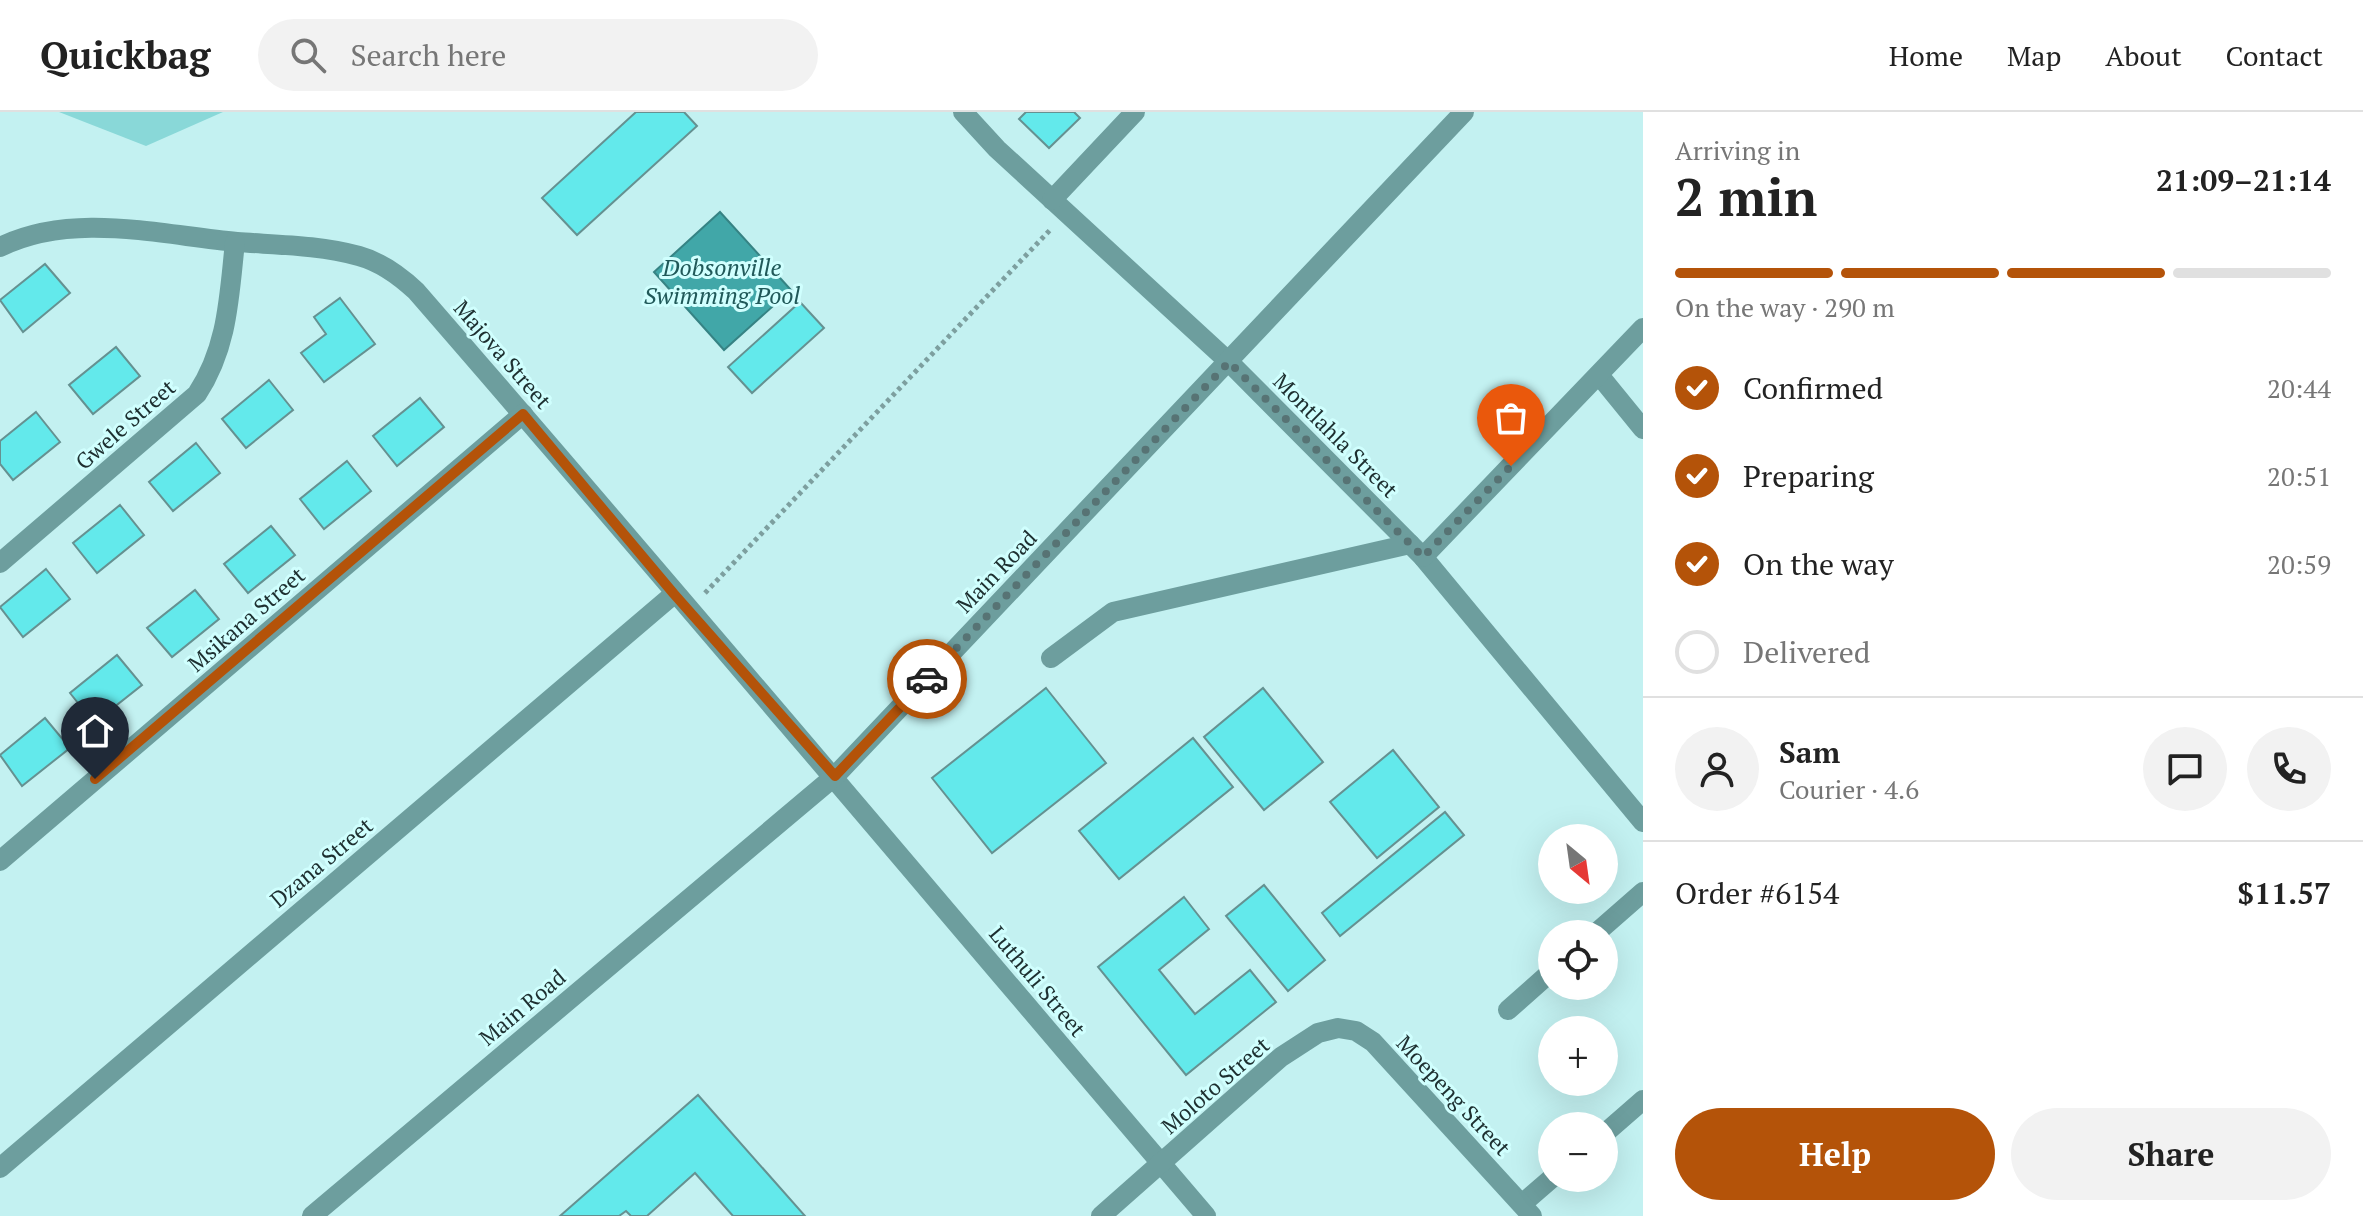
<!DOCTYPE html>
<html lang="en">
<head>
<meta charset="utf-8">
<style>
  :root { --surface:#fff; --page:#f2f2f2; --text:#222; --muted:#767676; --line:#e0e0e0; --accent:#b45309 }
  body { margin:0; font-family:"PT Serif",serif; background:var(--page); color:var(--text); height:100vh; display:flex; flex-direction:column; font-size:30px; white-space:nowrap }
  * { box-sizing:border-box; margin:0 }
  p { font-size:26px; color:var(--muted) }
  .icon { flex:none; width:44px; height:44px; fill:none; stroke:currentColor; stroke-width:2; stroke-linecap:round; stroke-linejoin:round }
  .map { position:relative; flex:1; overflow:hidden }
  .sheet { display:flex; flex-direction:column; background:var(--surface); width:720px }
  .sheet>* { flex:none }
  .needle { width:52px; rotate:151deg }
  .tools { position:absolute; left:1538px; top:712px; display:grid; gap:16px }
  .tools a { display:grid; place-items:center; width:80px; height:80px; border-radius:50%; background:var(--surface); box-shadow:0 8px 32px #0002; font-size:40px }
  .pin { position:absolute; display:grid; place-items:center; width:68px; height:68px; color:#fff; margin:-82px -34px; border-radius:50% 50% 50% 0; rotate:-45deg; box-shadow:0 0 8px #0007 }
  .pin .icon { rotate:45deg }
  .courier { position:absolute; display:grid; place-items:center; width:80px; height:80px; margin:-40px; border:6px solid #b45309; border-radius:50%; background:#fff; color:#222; box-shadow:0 2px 10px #0007 }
  .summary em { font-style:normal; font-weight:600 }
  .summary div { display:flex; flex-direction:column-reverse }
  .summary { display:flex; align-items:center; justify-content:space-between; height:136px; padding:0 32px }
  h1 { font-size:52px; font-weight:600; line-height:60px }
  .bar { display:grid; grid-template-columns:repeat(4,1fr); gap:12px 8px; align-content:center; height:96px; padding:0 32px }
  .bar i { height:10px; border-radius:6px; background:var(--line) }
  .bar .current { background:var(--accent) }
  .bar p { grid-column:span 4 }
  .line { display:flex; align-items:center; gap:20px; padding:0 32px; border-top:2px solid var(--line) }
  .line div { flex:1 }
  .round { display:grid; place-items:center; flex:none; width:84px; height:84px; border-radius:42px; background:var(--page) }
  ol { padding:0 32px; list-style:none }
  li { display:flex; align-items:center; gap:24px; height:88px }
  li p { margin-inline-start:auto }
  li .icon { padding:8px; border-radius:50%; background:var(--accent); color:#fff; stroke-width:4 }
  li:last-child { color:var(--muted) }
  li i { width:44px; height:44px; border:4px solid var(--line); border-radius:50% }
  .button { display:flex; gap:16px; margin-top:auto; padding:16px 32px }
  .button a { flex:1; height:92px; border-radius:48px; background:var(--accent); color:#fff; font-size:32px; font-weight:600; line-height:92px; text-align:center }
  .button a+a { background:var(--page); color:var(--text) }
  header { display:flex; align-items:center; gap:48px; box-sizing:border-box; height:112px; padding:0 40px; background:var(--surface); border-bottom:2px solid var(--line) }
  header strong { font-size:38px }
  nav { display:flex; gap:44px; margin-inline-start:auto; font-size:28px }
  .search { width:560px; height:72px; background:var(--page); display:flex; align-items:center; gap:20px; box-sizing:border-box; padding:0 28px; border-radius:44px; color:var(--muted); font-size:30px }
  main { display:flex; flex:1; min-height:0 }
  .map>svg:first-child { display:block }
  .green { fill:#89d8d8 }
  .water { fill:#41a7a8; stroke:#368384; stroke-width:2 }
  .building { fill:#63e9eb; stroke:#659191; stroke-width:2 }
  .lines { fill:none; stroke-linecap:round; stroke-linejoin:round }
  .path { stroke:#7d9f9f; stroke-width:5; stroke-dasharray:4 4; stroke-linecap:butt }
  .minor { stroke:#6d9e9e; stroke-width:20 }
  .done { stroke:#577374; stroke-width:8; stroke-dasharray:0 14.4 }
  .route { stroke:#b45309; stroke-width:10 }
  .labels { text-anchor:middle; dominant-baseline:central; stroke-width:6; stroke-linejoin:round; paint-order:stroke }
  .street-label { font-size:22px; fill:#1d2f30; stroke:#d0fffe }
  .water-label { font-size:24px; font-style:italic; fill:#205959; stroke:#d0fffe }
</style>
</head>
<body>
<header>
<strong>Quickbag</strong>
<div class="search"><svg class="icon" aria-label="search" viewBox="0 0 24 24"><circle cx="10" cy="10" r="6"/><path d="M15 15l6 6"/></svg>Search here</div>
<nav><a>Home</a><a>Map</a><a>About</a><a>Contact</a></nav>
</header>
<main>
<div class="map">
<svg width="1643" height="1104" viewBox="0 0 1643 1104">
  <rect width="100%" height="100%" fill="#c3f1f1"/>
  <path class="green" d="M 59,0 L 223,0 L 146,34 Z"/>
  <path class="water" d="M 720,100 L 791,178 L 724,238 L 654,160 Z"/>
  <g class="building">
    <path d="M 636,0 L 684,0 L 697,14 L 577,123 L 542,86 Z"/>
    <path d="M 1026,0 L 1074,0 L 1080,6 L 1049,36 L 1019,7 Z"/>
    <path d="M 45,152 L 70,181 L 23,220 L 0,188 Z"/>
    <path d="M 340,186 L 375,232 L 324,270 L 301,241 L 326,222 L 314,205 Z"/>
    <path d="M 800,190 L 824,216 L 752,281 L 728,255 Z"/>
    <path d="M 116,235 L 140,264 L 93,302 L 69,273 Z"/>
    <path d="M 269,268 L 293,298 L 246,336 L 222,307 Z"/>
    <path d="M 420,286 L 444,315 L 397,354 L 373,324 Z"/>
    <path d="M 36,300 L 60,330 L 13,368 L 0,352 L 0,329 Z"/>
    <path d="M 196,331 L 220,361 L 173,399 L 149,370 Z"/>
    <path d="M 347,349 L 371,379 L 324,417 L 300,387 Z"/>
    <path d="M 120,393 L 144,423 L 97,461 L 73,431 Z"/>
    <path d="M 271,414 L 295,443 L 248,481 L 224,452 Z"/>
    <path d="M 46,457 L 70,487 L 23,525 L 0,495 Z"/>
    <path d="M 195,478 L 219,507 L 172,545 L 147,516 Z"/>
    <path d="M 117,543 L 142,573 L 94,611 L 70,581 Z"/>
    <path d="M 1046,576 L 1106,651 L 992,741 L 932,666 Z"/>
    <path d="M 1263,576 L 1323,650 L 1264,698 L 1204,625 Z"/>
    <path d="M 45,606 L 70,636 L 22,674 L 0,643 Z"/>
    <path d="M 1193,626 L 1233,675 L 1119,767 L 1079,719 Z"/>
    <path d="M 1393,638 L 1439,695 L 1377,746 L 1330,690 Z"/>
    <path d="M 1445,700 L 1464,723 L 1340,824 L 1322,801 Z"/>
    <path d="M 1264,773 L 1325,848 L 1288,879 L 1226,804 Z"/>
    <path d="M 1184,785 L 1209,817 L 1159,858 L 1195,902 L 1250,858 L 1276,890 L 1186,963 L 1098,855 Z"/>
    <path d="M 698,983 L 805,1104 L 733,1104 L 695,1061 L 647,1104 L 631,1104 L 626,1099 L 619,1104 L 560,1104 Z"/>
  </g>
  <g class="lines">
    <path class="path" d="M 705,481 L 1051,117"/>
    <g class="minor">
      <path d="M 963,0 L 997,37 L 1229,250 L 1423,445 L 1643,710"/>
      <path d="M 1052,88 L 1135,0"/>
      <path d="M 0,135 C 73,99 160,123 237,130 C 278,133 319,133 359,144 C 381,150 400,164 416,179 C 682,485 943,796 1206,1104"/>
      <path d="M 1599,263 L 1643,317"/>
      <path d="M 1423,445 L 1643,216"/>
      <path d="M 0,451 L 197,282 C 228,235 229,185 235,130"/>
      <path d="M 1051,546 L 1113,500 L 1410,432"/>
      <path d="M 0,749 L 523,302"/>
      <path d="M 1595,822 L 1643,780"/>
      <path d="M 1508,898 L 1552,859"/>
      <path d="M 1604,1022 L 1643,988"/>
      <path d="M 0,1056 L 674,482"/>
      <path d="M 1522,1092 L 1552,1066"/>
      <path d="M 312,1104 L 835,664 L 1464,0"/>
      <path d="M 1101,1104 L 1281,945 L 1318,921 L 1338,916 L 1356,919 L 1373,930 L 1532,1104"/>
    </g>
  </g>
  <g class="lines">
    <path class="done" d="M 927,567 L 1229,250 L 1423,445 L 1511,354"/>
    <path class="route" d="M 95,667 L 523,302 L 674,482 L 835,664 L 927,567"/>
  </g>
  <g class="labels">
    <g class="street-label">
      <text transform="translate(503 242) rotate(49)">Majova Street</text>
      <text transform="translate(125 312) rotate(-41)">Gwele Street</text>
      <text transform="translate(1336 323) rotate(45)">Montlahla Street</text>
      <text transform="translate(996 459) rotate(-46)">Main Road</text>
      <text transform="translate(246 507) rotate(-41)">Msikana Street</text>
      <text transform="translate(321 750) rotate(-40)">Dzana Street</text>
      <text transform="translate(1038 869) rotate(50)">Luthuli Street</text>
      <text transform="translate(522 895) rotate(-40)">Main Road</text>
      <text transform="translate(1215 973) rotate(-41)">Moloto Street</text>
      <text transform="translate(1454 983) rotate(47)">Moepeng Street</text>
    </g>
    <g class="water-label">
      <text x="722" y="155">Dobsonville<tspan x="722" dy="28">Swimming Pool</tspan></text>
    </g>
  </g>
</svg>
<div class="tools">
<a><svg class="needle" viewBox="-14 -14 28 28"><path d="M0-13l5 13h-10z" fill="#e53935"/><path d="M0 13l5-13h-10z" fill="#767676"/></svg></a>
<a><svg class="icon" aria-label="locate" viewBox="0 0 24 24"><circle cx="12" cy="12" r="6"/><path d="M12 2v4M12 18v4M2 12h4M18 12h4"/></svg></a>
<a>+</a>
<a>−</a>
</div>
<div class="pin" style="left:1511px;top:354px;background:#ea580c"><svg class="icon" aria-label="bag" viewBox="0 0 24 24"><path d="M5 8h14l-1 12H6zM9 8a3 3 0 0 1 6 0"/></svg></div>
<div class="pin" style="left:95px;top:667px;background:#1f2937"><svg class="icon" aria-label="home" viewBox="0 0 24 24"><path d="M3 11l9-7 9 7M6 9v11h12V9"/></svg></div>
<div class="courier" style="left:927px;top:567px"><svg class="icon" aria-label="car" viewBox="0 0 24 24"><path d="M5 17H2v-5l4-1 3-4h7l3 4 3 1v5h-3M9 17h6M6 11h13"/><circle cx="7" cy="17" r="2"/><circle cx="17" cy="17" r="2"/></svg></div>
</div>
<section class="sheet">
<div class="summary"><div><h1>2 min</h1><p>Arriving in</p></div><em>21:09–21:14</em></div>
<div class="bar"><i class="current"></i><i class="current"></i><i class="current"></i><i></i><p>On the way · 290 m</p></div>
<ol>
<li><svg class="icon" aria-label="check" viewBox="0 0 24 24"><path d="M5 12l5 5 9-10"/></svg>Confirmed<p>20:44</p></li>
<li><svg class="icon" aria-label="check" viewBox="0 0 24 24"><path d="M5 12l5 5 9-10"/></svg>Preparing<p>20:51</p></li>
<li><svg class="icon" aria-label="check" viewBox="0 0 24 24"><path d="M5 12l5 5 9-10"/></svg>On the way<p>20:59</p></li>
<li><i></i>Delivered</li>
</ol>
<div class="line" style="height:144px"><a class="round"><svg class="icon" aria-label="person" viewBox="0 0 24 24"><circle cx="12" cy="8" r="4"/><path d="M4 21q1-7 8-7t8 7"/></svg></a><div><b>Sam</b><p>Courier · 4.6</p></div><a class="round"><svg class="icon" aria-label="chat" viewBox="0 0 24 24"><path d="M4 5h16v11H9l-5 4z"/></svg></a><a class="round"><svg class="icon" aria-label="phone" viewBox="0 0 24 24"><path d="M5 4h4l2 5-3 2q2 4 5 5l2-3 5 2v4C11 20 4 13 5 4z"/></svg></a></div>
<div class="line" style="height:104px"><div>Order #6154</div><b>$11.57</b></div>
<div class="button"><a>Help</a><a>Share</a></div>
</section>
</main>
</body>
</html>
